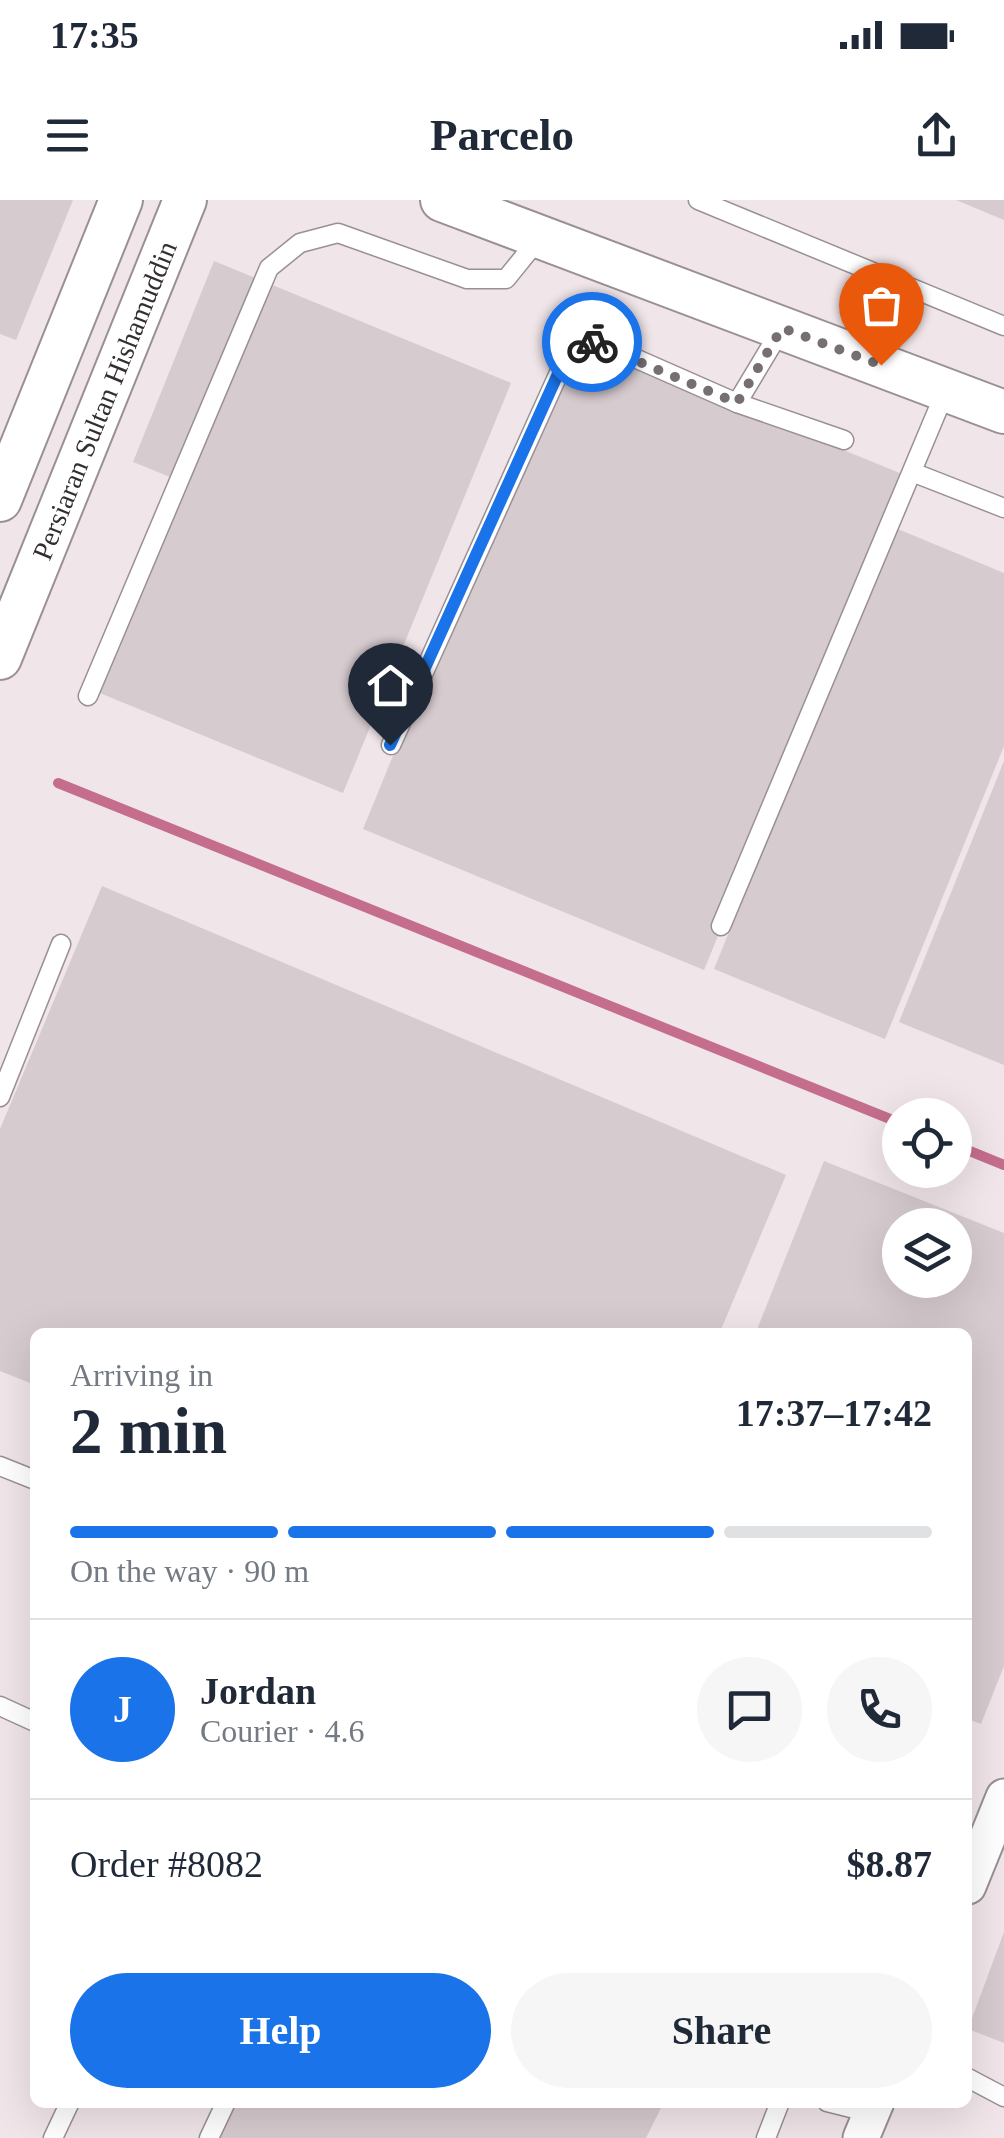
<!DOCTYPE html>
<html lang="en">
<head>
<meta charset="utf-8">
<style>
  :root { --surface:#fff; --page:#f6f6f7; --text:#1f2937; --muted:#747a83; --line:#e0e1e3; --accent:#1a73e8 }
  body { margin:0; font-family:"Times New Roman",serif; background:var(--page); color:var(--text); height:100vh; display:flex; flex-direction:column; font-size:38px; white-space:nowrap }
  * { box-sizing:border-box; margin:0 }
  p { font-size:32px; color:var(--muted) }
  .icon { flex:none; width:55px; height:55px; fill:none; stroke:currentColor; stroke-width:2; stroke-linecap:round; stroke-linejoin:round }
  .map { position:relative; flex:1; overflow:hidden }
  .details { position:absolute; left:30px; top:1128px; width:942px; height:780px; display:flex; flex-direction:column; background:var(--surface); border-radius:15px; box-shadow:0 10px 40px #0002 }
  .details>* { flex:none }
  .buttons { position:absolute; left:882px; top:898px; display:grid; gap:20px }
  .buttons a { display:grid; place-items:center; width:90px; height:90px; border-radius:50%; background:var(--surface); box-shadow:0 10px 40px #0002; font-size:50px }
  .pin { position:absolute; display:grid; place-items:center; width:85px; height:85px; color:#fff; margin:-102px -42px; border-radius:50% 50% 50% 0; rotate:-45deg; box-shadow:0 0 10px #0007 }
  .pin .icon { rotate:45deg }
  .courier { position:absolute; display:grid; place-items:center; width:100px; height:100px; margin:-50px; border:8px solid #1a73e8; border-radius:50%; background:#fff; color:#222; box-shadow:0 2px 12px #0007 }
  .overview em { font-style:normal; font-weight:700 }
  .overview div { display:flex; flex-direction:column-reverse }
  .overview { display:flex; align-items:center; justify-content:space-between; height:170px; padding:0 40px }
  h1 { font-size:65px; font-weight:700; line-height:75px }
  .bar { display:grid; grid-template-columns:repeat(4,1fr); gap:15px 10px; align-content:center; height:120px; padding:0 40px }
  .bar i { height:12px; border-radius:8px; background:var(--line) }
  .bar .current { background:var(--accent) }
  .bar p { grid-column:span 4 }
  .line { display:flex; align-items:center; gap:25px; padding:0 40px; border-top:2px solid var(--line) }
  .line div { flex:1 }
  .round { display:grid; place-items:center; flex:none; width:105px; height:105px; border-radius:52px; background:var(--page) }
  .action { display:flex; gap:20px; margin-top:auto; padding:20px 40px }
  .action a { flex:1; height:115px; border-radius:60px; background:var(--accent); color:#fff; font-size:40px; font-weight:700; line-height:115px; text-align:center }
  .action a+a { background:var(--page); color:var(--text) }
  .status { display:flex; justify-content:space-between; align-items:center; height:70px; padding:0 50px; background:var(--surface); direction:ltr }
  .status svg { height:28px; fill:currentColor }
  header { display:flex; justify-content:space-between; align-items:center; height:130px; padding:0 40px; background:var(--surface); font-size:45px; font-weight:700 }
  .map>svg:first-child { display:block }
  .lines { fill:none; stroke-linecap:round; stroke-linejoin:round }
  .stream { stroke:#c56d8d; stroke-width:10 }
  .building { fill:#d6cbcf; fill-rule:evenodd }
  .service-casing { stroke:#9a9093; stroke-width:21 }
  .minor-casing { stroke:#9a9093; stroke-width:39 }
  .tertiary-casing { stroke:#9a9093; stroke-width:46 }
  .service { stroke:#fff; stroke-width:18 }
  .minor { stroke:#fff; stroke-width:35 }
  .tertiary { stroke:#fff; stroke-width:42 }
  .done { stroke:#756f71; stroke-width:10; stroke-dasharray:0 18 }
  .route { stroke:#1a73e8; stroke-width:12 }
  .labels { text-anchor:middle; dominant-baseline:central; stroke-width:8; stroke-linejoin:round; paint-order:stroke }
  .street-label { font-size:28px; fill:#332f30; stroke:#f0e5e9 }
</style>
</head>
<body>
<div class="status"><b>17:35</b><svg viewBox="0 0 49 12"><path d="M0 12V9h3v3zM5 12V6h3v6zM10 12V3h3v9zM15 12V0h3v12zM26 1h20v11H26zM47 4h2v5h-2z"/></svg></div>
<header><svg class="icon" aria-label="menu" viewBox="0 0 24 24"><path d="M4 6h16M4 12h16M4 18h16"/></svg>Parcelo<svg class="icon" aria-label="share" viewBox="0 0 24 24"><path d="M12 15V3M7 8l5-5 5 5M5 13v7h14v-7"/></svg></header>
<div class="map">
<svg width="1004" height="1938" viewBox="0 0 1004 1938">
  <rect width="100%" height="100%" fill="#f0e5e9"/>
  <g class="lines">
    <g class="stream">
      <path d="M 58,583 L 900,923"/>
      <path d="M 955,945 L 1004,965"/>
    </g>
  </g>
  <g class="building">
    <path d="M 0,0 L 73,0 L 16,140 L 0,134 Z"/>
    <path d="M 956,0 L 1004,0 L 1004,20 Z"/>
    <path d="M 214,61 L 511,183 L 343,593 L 90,489 L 175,279 L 133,262 Z"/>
    <path d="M 565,136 L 907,276 L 704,770 L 363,629 Z"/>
    <path d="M 893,327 L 1004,373 L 1004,546 L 885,839 L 714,769 Z"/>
    <path d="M 1004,561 L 1004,865 L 899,822 Z"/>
    <path d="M 102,686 L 786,975 L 720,1132 L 35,1132 L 35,1185 L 0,1171 L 0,929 Z"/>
    <path d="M 824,961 L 1004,1033 L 1004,1466 L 981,1524 L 968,1519 L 968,1132 L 756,1132 ZM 900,1025 L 955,1025 L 955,1080 L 900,1080 Z"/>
    <path d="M 1004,1732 L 1004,1843 L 968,1829 Z"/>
    <path d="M 236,1902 L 664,1902 L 646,1938 L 219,1938 Z"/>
  </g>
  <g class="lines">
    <defs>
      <g id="service">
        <path d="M 698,0 L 1004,126"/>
        <path d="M 737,203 L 844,240"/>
        <path d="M 912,272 L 1004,308"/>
        <path d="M 88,496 L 269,68 L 300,43 L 338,33 L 467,79 L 506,79 L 540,37"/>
        <path d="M 391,545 L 567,155 L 596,141 L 737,203 L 782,128"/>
        <path d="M 721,726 L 946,190"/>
        <path d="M 0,897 L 61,744"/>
        <path d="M 0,1266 L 35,1280"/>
        <path d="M 0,1506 L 35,1522"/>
        <path d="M 968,1878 L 1004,1897"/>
        <path d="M 827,1902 L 871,1913"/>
        <path d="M 53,1938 L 70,1902"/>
        <path d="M 209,1938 L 226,1902"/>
        <path d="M 766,1938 L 780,1902"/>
      </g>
      <g id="minor">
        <path d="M 968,1686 L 1004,1597"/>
        <path d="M 861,1938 L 876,1902"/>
      </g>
      <g id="tertiary">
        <path d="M 442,0 L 1004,212"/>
        <path d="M 0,300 L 121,0"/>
        <path id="s1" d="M 0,458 L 185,0"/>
      </g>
    </defs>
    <use href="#service" class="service-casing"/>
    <use href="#minor" class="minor-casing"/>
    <use href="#tertiary" class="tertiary-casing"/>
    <use href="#service" class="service"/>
    <use href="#minor" class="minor"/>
    <use href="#tertiary" class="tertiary"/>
  </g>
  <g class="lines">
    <path class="done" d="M 592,142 L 737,203 L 782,128 L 881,165"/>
    <path class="route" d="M 390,545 L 567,154 L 592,142"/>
  </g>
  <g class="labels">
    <g class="street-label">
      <text stroke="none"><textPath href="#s1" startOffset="278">Persiaran Sultan Hishamuddin</textPath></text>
    </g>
  </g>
</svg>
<div class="buttons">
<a><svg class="icon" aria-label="locate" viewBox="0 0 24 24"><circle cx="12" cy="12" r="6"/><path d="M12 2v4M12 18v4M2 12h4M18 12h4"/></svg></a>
<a><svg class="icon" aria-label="layers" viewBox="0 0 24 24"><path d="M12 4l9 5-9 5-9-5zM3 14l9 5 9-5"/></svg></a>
</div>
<div class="pin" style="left:881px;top:165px;background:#ea580c"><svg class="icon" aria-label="bag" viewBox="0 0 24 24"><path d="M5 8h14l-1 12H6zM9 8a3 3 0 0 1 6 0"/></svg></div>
<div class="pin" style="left:390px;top:545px;background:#1f2937"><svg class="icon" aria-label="home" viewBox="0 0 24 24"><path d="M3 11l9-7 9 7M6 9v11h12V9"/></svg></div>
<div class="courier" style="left:592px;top:142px"><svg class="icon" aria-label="bike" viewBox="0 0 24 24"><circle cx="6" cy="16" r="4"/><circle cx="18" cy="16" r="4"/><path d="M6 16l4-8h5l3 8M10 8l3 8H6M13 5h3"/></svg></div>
<section class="details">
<div class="overview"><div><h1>2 min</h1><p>Arriving in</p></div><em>17:37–17:42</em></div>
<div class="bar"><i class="current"></i><i class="current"></i><i class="current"></i><i></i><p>On the way · 90 m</p></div>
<div class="line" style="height:180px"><b class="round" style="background:var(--accent);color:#fff">J</b><div><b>Jordan</b><p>Courier · 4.6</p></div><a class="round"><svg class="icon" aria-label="chat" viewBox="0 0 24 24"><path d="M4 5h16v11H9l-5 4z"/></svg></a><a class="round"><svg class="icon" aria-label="phone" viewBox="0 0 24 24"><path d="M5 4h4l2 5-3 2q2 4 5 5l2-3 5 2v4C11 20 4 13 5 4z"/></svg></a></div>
<div class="line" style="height:130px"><div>Order #8082</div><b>$8.87</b></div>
<div class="action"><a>Help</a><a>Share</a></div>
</section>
</div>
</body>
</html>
